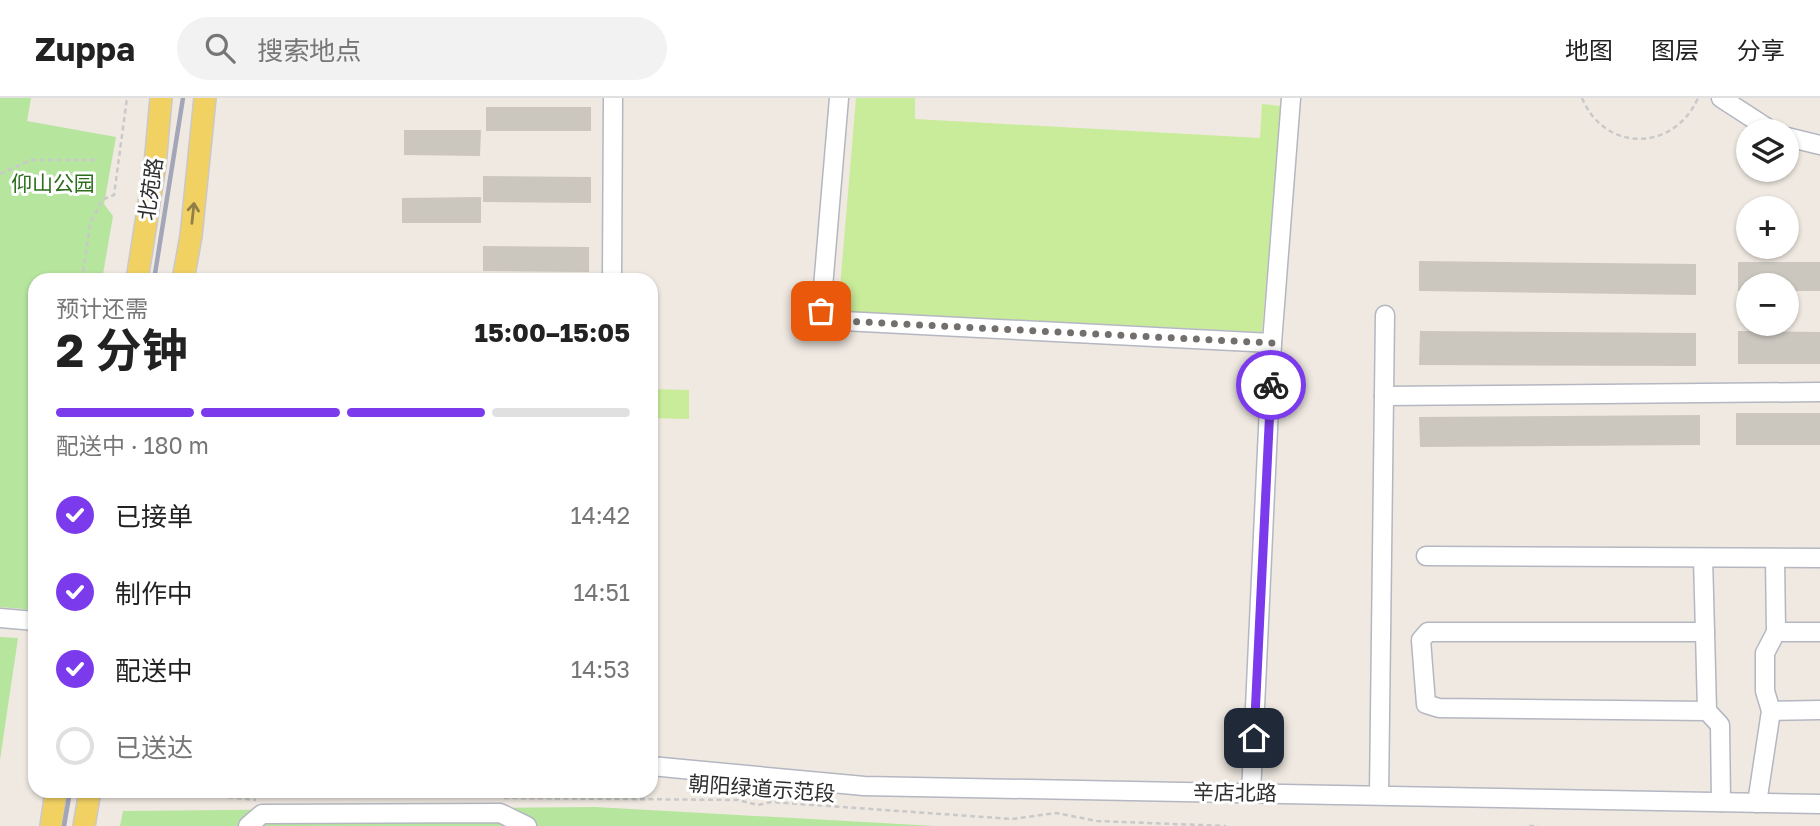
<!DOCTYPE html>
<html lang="zh">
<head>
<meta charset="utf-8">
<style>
  :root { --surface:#fff; --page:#f2f2f2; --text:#222; --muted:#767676; --line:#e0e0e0; --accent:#7c3aed }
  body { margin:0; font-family:"Golos Text","Noto Sans SC",sans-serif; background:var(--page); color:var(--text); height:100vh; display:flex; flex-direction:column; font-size:26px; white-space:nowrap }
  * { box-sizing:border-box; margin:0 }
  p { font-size:23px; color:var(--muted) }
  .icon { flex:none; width:38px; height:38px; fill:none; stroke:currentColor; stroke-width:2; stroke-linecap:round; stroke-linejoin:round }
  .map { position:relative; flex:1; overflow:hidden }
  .panel { position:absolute; left:28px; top:175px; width:630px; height:525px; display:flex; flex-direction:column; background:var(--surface); border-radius:21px; box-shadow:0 2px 5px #0004 }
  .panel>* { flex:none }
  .buttons { position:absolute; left:1736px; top:21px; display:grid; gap:14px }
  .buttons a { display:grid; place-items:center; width:63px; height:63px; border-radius:50%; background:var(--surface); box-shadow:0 2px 5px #0004; font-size:35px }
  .pin { position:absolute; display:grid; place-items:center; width:60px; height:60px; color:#fff; margin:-30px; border-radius:14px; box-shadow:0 4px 10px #0006 }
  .courier { position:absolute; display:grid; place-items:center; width:70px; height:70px; margin:-35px; border:5px solid #7c3aed; border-radius:50%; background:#fff; color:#222; box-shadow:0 2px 9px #0007 }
  .headline em { font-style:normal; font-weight:700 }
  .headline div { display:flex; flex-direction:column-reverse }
  .headline { display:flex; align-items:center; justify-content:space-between; height:119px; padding:0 28px }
  h1 { font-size:46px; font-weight:700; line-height:52px }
  .bar { display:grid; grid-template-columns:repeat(4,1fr); gap:10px 7px; align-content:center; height:84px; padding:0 28px }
  .bar i { height:9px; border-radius:5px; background:var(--line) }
  .bar .active { background:var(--accent) }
  .bar p { grid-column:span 4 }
  ol { padding:0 28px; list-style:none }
  li { display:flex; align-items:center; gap:21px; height:77px }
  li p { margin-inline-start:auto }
  li .icon { padding:7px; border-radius:50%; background:var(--accent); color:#fff; stroke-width:4 }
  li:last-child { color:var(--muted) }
  li i { width:38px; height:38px; border:4px solid var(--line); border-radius:50% }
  header { display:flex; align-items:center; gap:42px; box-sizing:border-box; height:98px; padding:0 35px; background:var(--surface); border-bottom:2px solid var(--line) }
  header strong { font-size:33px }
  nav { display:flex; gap:38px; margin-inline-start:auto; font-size:24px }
  .search { width:490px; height:63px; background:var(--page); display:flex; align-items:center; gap:18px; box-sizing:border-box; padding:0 24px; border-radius:38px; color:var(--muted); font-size:26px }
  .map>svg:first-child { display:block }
  .green { fill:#b6e59e }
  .pitch { fill:#c9ec9a }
  .building { fill:#cbc7bf }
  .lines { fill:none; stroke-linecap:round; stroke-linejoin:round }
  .minor-casing { stroke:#b4b7c1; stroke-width:21 }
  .major-casing { stroke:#c9c9c9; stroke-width:24 }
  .path { stroke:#c9c9c9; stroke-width:2.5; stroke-dasharray:5 3.5; stroke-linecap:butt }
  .minor { stroke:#fff; stroke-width:18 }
  .major { stroke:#f2d163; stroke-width:21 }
  .rail { stroke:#a3a6b8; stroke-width:4.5 }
  .oneway { stroke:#908048 }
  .done { stroke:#726f6d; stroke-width:7; stroke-dasharray:0 12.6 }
  .route { stroke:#7c3aed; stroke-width:9 }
  .labels { text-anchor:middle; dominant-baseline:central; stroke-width:6; stroke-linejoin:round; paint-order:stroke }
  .park-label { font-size:21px; fill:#2c6e1b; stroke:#fff }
  .street-label { font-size:21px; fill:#2e2e2e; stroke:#fff }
</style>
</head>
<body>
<header>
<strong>Zuppa</strong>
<div class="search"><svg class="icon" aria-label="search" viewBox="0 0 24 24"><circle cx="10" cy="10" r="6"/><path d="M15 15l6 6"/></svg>搜索地点</div>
<nav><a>地图</a><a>图层</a><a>分享</a></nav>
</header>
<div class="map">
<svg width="1820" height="728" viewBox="0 0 1820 728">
  <rect width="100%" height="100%" fill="#efe9e1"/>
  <g class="green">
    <path d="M 0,0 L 31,0 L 27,23 L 116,39 L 104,106 L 113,118 L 102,182 L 35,182 L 35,512 L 0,509 Z"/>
    <path d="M 0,539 L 18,540 L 0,662 Z"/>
    <path d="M 595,709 L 935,728 L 120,728 L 123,713 Z"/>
  </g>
  <g class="pitch">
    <path d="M 856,0 L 915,0 L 915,21 L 1260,40 L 1262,6 L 1281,8 L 1262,234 L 838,213 Z"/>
    <path d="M 651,291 L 689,292 L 689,321 L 651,320 Z"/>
  </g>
  <g class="building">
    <rect x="486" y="9" width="105" height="24"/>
    <path d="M 404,32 L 481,32 L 480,58 L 404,57 Z"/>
    <path d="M 483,78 L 591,79 L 591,105 L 483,104 Z"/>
    <path d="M 481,99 L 481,125 L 402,125 L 402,100 Z"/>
    <path d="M 483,148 L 589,149 L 589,174 L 483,173 Z"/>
    <path d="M 1419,163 L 1696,166 L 1696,197 L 1419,193 Z"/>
    <path d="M 1738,164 L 1820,164 L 1820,193 L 1787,193 L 1787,187 L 1748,187 L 1748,193 L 1738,193 Z"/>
    <path d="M 1420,233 L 1696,235 L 1696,268 L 1419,267 Z"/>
    <path d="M 1738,233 L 1820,234 L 1820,266 L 1738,266 Z"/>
    <rect x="1736" y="315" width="84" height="32"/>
    <path d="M 1700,317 L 1700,347 L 1420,349 L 1419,319 Z"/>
  </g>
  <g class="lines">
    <defs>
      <g id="minor">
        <path d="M 839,0 L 821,213 L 843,223 L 1272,245"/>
        <path d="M 1721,0 L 1772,33"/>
        <path d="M 1787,39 L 1820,47"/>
        <path d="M 612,182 L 613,0"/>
        <path d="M 1384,298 L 1820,294"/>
        <path d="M 1426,458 L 1820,460"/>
        <path d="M 1703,460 L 1705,534"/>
        <path d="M 0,520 L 35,523"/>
        <path d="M 1776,534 L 1820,534"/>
        <path d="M 1707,613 L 1705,534 L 1428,534 L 1421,542 L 1426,606 L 1439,610 L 1707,613 L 1720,627 L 1721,704"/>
        <path d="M 1771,613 L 1820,612"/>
        <path d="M 651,668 L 864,688 L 1820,706"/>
        <path d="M 1251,695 L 1272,245 L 1291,0"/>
        <path d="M 1379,697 L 1385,217"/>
        <path d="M 1757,705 L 1771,613 L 1765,593 L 1765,555 L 1776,534 L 1775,460"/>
        <path d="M 248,728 L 262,716 L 500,715 L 527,728"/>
      </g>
      <g id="major">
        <path d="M 137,182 L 155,67 L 161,0"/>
        <path d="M 183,182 L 191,138 L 205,0"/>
        <path d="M 51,728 L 56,693"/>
        <path d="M 84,728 L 90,693"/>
      </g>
    </defs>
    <use href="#minor" class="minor-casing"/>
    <use href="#major" class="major-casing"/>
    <g class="path">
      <path d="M 1582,0 C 1605,55 1674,54 1698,0"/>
      <path d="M 0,76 L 31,62 L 96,62"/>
      <path d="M 82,182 L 90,126 L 102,102 L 114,97 L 127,0"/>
      <path d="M 35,434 L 35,492"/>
      <path d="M 214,693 L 217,698 L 256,702"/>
      <path d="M 504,700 L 738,702 L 758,707 L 771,704 L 1012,721 L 1056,715 L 1097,723 L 1226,728"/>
      <path d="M 1529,728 L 1538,728"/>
    </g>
    <use href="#minor" class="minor"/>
    <use href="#major" class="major"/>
    <g class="rail">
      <path d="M 154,182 L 183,0"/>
      <path d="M 64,728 L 70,693"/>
    </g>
  </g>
  <defs><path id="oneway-shaft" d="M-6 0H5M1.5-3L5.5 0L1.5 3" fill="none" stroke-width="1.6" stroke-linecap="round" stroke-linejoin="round" transform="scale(1.75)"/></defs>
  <use class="oneway" href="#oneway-shaft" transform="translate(193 115) rotate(-84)"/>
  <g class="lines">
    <path class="done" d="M 821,213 L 843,223 L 1272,245 L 1271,287"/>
    <path class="route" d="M 1254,640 L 1271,287"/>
  </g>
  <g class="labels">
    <g class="park-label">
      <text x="53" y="85">仰山公园</text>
    </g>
    <g class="street-label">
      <text transform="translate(150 91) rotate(-82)">北苑路</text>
      <text transform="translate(762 690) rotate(4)">朝阳绿道示范段</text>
      <text transform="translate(1235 694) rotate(1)">辛店北路</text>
    </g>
  </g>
</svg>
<div class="buttons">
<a><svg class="icon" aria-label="layers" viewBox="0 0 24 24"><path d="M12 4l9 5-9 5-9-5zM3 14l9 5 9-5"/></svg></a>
<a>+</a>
<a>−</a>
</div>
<div class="pin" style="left:821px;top:213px;background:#ea580c"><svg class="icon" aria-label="bag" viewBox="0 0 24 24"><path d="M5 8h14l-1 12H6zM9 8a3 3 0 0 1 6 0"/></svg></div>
<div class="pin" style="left:1254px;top:640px;background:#1f2937"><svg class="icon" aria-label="home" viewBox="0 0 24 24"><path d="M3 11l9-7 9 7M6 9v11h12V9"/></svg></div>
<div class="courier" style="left:1271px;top:287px"><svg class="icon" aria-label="bike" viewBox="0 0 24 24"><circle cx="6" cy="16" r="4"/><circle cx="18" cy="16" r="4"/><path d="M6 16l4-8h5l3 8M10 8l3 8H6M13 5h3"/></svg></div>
<section class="panel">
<div class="headline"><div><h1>2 分钟</h1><p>预计还需</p></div><em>15:00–15:05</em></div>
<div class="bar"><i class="active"></i><i class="active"></i><i class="active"></i><i></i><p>配送中 · 180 m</p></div>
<ol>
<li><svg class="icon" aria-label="check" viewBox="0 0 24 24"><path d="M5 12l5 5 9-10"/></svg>已接单<p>14:42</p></li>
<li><svg class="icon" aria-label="check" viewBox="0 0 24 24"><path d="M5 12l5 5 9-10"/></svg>制作中<p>14:51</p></li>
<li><svg class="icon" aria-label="check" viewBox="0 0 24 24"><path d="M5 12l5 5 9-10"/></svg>配送中<p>14:53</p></li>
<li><i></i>已送达</li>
</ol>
</section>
</div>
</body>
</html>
